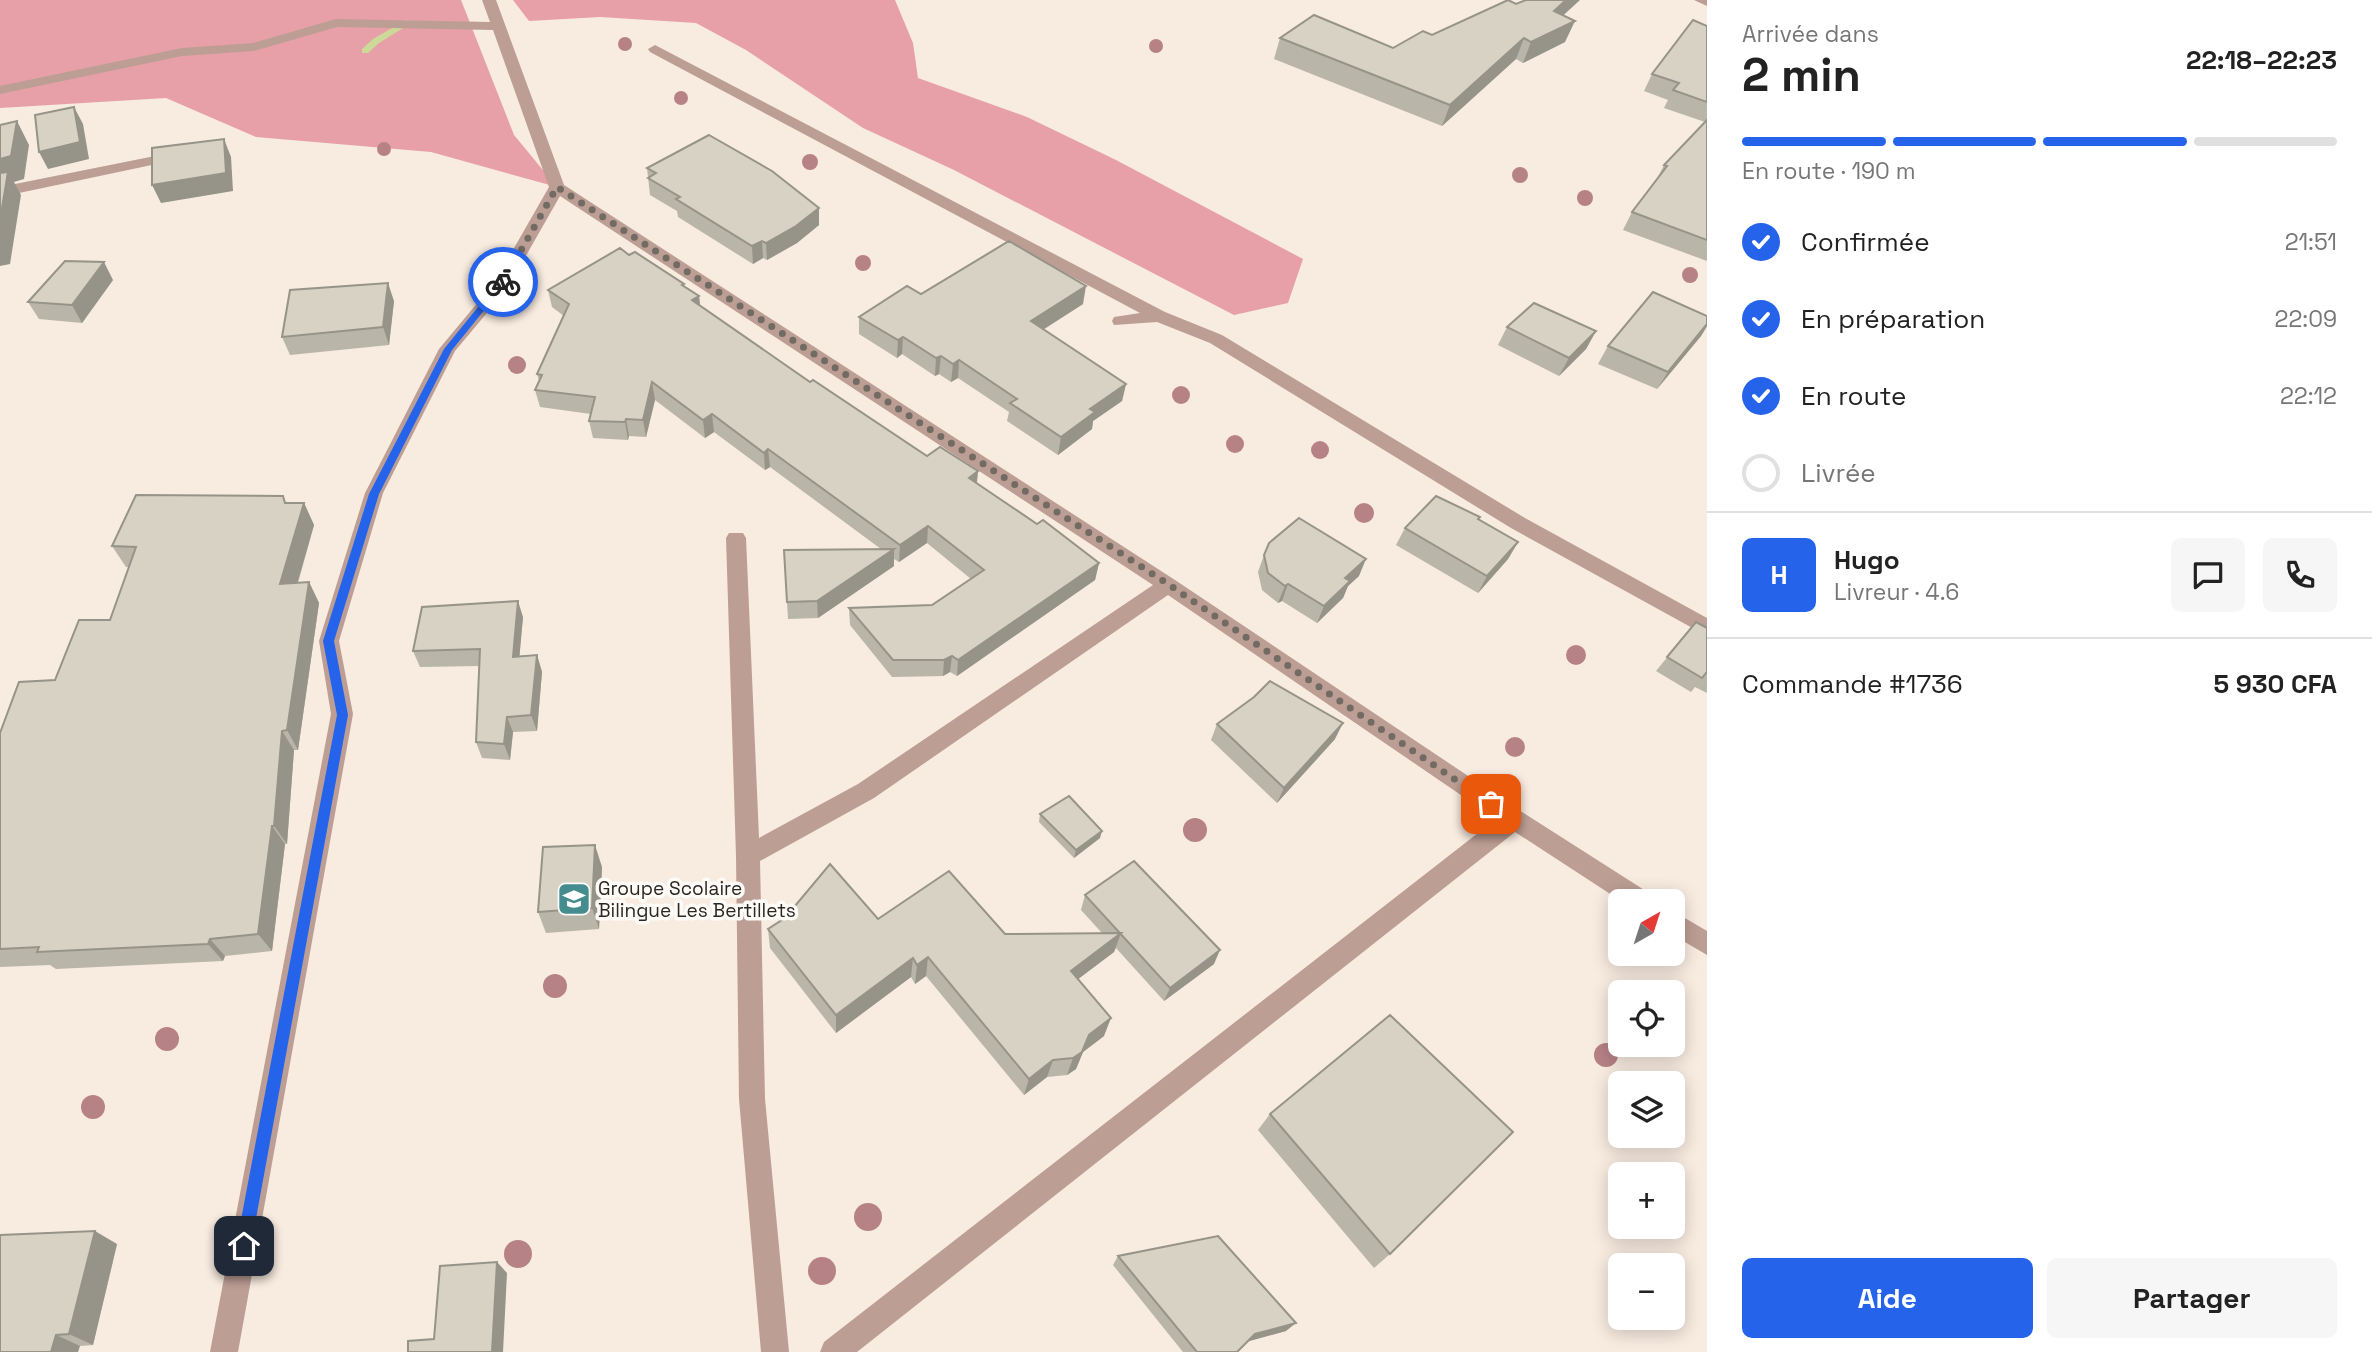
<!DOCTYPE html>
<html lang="fr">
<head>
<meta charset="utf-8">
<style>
  :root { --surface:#fff; --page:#f6f6f6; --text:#222; --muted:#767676; --line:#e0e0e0; --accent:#2563eb }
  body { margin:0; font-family:"Space Grotesk",sans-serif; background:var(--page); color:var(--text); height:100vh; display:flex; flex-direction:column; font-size:26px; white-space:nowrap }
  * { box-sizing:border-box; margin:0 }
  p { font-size:23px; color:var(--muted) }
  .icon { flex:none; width:38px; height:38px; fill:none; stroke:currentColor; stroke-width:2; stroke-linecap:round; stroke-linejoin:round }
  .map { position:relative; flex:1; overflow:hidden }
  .drawer { display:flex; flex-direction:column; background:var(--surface); width:665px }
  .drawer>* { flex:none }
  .needle { width:46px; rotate:39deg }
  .buttons { position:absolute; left:1608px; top:889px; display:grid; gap:14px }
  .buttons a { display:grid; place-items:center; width:77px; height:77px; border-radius:10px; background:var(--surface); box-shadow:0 4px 18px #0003; font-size:35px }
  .pin { position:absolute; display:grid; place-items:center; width:60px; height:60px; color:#fff; margin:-30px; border-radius:14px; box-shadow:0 4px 10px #0006 }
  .courier { position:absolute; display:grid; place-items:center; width:70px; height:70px; margin:-35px; border:5px solid #2563eb; border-radius:50%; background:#fff; color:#222; box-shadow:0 2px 9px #0007 }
  .headline em { font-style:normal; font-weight:800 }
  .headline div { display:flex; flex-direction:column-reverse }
  .headline { display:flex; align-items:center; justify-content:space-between; height:119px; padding:0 35px }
  h1 { font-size:46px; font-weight:800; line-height:52px }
  .bar { display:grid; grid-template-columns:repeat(4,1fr); gap:10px 7px; align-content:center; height:84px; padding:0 35px }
  .bar i { height:9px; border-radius:5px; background:var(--line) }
  .bar .selected { background:var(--accent) }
  .bar p { grid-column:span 4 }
  .line { display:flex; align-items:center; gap:18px; padding:0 35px; border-top:2px solid var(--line) }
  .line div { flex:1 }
  .round { display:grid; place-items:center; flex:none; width:74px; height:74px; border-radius:10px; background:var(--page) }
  ol { padding:0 35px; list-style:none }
  li { display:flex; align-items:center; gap:21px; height:77px }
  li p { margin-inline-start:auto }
  li .icon { padding:7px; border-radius:50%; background:var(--accent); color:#fff; stroke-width:4 }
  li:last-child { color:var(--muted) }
  li i { width:38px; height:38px; border:4px solid var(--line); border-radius:50% }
  .primary-button { display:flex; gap:14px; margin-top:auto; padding:14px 35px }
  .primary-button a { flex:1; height:80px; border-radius:10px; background:var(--accent); color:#fff; font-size:28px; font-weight:800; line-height:80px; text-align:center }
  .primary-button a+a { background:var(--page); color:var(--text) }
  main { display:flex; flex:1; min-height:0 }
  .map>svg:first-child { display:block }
  .forest { fill:#e7a0a7 }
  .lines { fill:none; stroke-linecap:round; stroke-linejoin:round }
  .stream { fill:#ccd999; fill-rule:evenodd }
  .street { fill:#bc9e94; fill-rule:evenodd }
  .tree { fill:#b78286 }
  .wall { fill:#b9b5a8 }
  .shaded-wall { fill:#969388 }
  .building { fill:#d7d2c3; stroke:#969388; stroke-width:2 }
  .route { fill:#2563eb }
  .done { stroke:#726b64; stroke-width:7; stroke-dasharray:0 12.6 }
  .labels { text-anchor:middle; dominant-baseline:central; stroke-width:7; stroke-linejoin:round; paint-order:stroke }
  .poi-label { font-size:19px; fill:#2a2622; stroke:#fdfbf8; text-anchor:start }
</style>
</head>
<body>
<main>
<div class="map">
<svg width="1707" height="1352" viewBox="0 0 1707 1352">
  <rect width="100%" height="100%" fill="#f8ebe0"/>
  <g class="forest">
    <path d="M 0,0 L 461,0 L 514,135 L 557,187 L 431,152 L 256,137 L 166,98 L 0,108 Z"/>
    <path d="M 513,0 L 895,0 L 913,43 L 918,78 L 1027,117 L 1116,160 L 1303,259 L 1288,303 L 1234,315 L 954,170 L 863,128 L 746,50 L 696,23 L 600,17 L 529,21 Z"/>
  </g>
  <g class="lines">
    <path class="stream" d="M 406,20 L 413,22 L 379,43 L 368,53 L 362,53 L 362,49 L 373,39 Z"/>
    <g class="street">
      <path d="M 482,0 L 496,0 L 564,185 L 1175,580 L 1522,812 L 1649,893 L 1653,901 L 1621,901 L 1515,832 L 857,1352 L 820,1352 L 824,1342 L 1496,819 L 1168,595 L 874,798 L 760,861 L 765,1099 L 789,1352 L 761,1352 L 739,1099 L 736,856 L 726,538 L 729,533 L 743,533 L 746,538 L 759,838 L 858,784 L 1153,585 L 560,196 L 507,289 L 455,351 L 383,493 L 339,641 L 353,714 L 238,1352 L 210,1352 L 331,714 L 319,641 L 365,493 L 439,349 L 494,283 L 549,187 L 493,30 L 337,27 L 254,51 L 182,56 L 0,94 L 0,86 L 182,48 L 253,43 L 336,19 L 490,22 Z"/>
      <path d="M 1694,0 L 1707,0 L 1707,6 Z"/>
      <path d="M 655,45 L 1165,312 L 1222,335 L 1525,518 L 1707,618 L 1707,636 L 1511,528 L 1210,343 L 1157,322 L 1114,325 L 1112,321 L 1114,317 L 1140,313 L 650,52 L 648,49 Z"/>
      <path d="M 180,151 L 185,152 L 187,155 L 185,158 L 0,197 L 0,187 Z"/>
      <path d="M 1673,911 L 1707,931 L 1707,955 L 1673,935 Z"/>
    </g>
  </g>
  <g class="tree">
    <circle cx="625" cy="44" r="7"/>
    <circle cx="1156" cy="46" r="7"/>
    <circle cx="681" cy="98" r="7"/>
    <circle cx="384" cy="149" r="7"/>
    <circle cx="810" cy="162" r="8"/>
    <circle cx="1520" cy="175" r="8"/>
    <circle cx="1585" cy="198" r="8"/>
    <circle cx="863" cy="263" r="8"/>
    <circle cx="1690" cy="275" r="8"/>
    <circle cx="517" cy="365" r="9"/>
    <circle cx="1181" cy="395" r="9"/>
    <circle cx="1235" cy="444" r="9"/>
    <circle cx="1320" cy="450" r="9"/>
    <circle cx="1364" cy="513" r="10"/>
    <circle cx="1576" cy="655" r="10"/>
    <circle cx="1515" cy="747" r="10"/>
    <circle cx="1195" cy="830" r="12"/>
    <circle cx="555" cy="986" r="12"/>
    <circle cx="167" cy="1039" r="12"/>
    <circle cx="1606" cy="1055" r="12"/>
    <circle cx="93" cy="1107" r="12"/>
    <circle cx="868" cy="1217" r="14"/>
    <circle cx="518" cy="1254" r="14"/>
    <circle cx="822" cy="1271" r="14"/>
  </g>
  <g class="wall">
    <path d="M 1516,4 L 1563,15 L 1565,42 L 1523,63 L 1516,59 L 1442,126 L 1274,59 L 1280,38 L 1393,48 L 1432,35 Z"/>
    <path d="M 1707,26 L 1707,261 L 1623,230 L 1632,212 L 1656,181 L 1664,165 L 1705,122 L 1664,108 L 1668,100 L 1644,91 L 1652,74 Z"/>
    <path d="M 647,168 L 819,225 L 797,243 L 767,260 L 763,258 L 753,264 L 678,217 L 677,211 L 650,195 Z"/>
    <path d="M 629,255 L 699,296 L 700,306 L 810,382 L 927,456 L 978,471 L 977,484 L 1037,524 L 1099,563 L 1095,580 L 957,676 L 950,672 L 943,676 L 892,677 L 850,625 L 849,608 L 932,605 L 971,579 L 927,543 L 899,562 L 894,559 L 894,566 L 818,618 L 788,619 L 784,550 L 881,549 L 770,467 L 765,470 L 714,432 L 705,438 L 655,400 L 646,437 L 629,436 L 628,440 L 593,438 L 589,421 L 591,414 L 540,407 L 535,390 L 539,381 L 537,374 L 564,316 L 552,307 L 548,290 Z"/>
    <path d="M 113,280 L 82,323 L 39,319 L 28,302 Z"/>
    <path d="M 921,294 L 1083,304 L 1043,330 L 1126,384 L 1122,401 L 1093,421 L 1092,429 L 1058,455 L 1007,421 L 1009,412 L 958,378 L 951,382 L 939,374 L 935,376 L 902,354 L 897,358 L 859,334 L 859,317 Z"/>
    <path d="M 394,301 L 389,345 L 290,355 L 282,337 Z"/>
    <path d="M 1707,316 L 1707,326 L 1701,336 L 1657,389 L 1598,364 L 1608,346 Z"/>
    <path d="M 1507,327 L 1596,331 L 1586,349 L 1559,376 L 1498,345 Z"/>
    <path d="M 283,496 L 286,503 L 304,503 L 314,525 L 298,583 L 309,582 L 319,603 L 298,750 L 294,750 L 287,844 L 285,844 L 272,951 L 225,956 L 223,961 L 56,969 L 50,965 L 0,967 L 0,733 L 55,680 L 110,620 L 129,567 L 126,567 L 112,546 Z"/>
    <path d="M 1478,520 L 1518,542 L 1508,559 L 1478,593 L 1396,545 L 1405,528 Z"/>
    <path d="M 1264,555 L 1359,576 L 1348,586 L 1343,598 L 1317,623 L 1282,601 L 1278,603 L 1262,590 L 1258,572 Z"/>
    <path d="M 523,617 L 519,656 L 537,655 L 542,672 L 537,731 L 513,732 L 510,760 L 482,758 L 476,742 L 480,666 L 420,667 L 413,651 Z"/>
    <path d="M 1696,622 L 1707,628 L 1707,693 L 1695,687 L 1691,692 L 1656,671 Z"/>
    <path d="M 1217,724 L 1335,739 L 1277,803 L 1211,740 Z"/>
    <path d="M 1040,814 L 1100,838 L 1074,858 L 1039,822 Z"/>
    <path d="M 602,867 L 599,929 L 546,933 L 538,912 Z"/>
    <path d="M 1085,895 L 1214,964 L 1164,1001 L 1116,948 L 1114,952 L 1078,979 L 1104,1036 L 1083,1052 L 1076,1069 L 1067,1075 L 1047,1077 L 1024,1095 L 926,976 L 915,984 L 911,977 L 836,1033 L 770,948 L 768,929 L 878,919 L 1005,934 L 1102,933 L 1081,910 Z"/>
    <path d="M 1270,1114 L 1390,1254 L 1374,1268 L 1258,1130 Z"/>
    <path d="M 117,1244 L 93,1345 L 0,1352 Z"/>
    <path d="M 1118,1256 L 1286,1331 L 1248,1341 L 1237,1352 L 1183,1352 L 1113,1265 Z"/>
  </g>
  <g class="shaded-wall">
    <path d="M 1566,0 L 1580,0 L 1545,32 L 1554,11 Z"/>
    <path d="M 1575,21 L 1565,42 L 1523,63 L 1531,42 Z"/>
    <path d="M 1524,38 L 1516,59 L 1442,126 L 1450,105 Z"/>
    <path d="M 74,107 L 83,124 L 89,159 L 48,169 L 39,152 Z"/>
    <path d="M 17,121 L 29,145 L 24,179 L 14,182 L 21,195 L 10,264 L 0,266 L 0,159 Z"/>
    <path d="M 224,139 L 231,157 L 233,191 L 161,203 L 152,185 Z"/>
    <path d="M 819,208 L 819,225 L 797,243 L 767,260 L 766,243 Z"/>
    <path d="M 762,241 L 763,258 L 753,264 L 752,246 Z"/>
    <path d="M 104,262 L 113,280 L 82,323 L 72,305 Z"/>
    <path d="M 388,283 L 394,301 L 389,345 L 383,327 Z"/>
    <path d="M 1086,286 L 1083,304 L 1028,339 L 1031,321 Z"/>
    <path d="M 699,296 L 701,314 L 692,300 Z"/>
    <path d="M 1707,324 L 1707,326 L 1701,336 L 1657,389 L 1668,372 Z"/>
    <path d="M 1596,331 L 1586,349 L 1559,376 L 1569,358 Z"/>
    <path d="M 903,337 L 902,354 L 897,358 L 898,340 Z"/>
    <path d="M 941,356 L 939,374 L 935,376 L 936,358 Z"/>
    <path d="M 959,360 L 958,378 L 951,382 L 953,364 Z"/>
    <path d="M 652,382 L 655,400 L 646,437 L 643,420 Z"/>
    <path d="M 1126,384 L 1122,401 L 1093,421 L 1092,429 L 1058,455 L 1061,437 L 1090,409 Z"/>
    <path d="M 712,414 L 714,432 L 705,438 L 703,420 Z"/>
    <path d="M 626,419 L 629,436 L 628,440 L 625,422 Z"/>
    <path d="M 768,449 L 770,467 L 765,470 L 764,453 Z"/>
    <path d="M 978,471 L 976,488 L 969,478 Z"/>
    <path d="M 304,503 L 314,525 L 291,605 L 280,584 Z"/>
    <path d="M 928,526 L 927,543 L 899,562 L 900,545 Z"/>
    <path d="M 1518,542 L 1508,559 L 1478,593 L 1487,576 Z"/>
    <path d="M 894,549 L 894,566 L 818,618 L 817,601 Z"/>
    <path d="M 1366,559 L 1359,576 L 1348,586 L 1343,598 L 1317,623 L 1324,606 L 1345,578 Z"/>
    <path d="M 1099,563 L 1095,580 L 957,676 L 958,660 Z"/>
    <path d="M 309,582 L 319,603 L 298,750 L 287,730 Z"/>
    <path d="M 1288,584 L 1282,601 L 1278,603 L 1285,586 Z"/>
    <path d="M 518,601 L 523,617 L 518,673 L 513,657 Z"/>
    <path d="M 537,655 L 542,672 L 537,731 L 531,715 Z"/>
    <path d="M 952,656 L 950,672 L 943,676 L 944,660 Z"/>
    <path d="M 507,717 L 513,732 L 510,760 L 504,744 Z"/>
    <path d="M 1343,723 L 1335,739 L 1277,803 L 1284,788 Z"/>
    <path d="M 282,731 L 294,750 L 287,844 L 274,826 Z"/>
    <path d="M 272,826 L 285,844 L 272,951 L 258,934 Z"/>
    <path d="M 1102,831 L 1100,838 L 1074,858 L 1076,850 Z"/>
    <path d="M 595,845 L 602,867 L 599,929 L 592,908 Z"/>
    <path d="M 1121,933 L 1114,952 L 1065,989 L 1071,971 Z"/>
    <path d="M 210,939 L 225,956 L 223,961 L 208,944 Z"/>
    <path d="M 1220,950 L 1214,964 L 1164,1001 L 1170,988 Z"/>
    <path d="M 928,957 L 926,976 L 915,984 L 917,965 Z"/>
    <path d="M 913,958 L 911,977 L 836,1033 L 836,1015 Z"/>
    <path d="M 1111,1018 L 1104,1036 L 1083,1052 L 1076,1069 L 1067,1075 L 1073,1058 L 1089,1035 Z"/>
    <path d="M 1053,1060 L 1047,1077 L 1024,1095 L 1029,1079 Z"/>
    <path d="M 95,1231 L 117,1244 L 93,1345 L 69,1334 Z"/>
    <path d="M 497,1262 L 507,1273 L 503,1352 L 492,1352 Z"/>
    <path d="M 1296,1323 L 1286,1331 L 1246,1342 L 1255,1334 Z"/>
    <path d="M 56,1335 L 80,1346 L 78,1352 L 51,1352 Z"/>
  </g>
  <g class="building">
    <path d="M 1508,0 L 1516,4 L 1526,0 L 1566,0 L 1554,11 L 1575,21 L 1531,42 L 1524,38 L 1450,105 L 1280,38 L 1314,15 L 1393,48 L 1423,31 L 1432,35 Z"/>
    <path d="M 1693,20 L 1707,26 L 1707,102 L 1673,90 L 1679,83 L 1652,74 Z"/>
    <path d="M 74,107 L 80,142 L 39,152 L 35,115 Z"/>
    <path d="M 1707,120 L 1707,240 L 1632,212 L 1667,166 L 1664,165 Z"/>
    <path d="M 17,121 L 11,156 L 0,159 L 0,125 Z"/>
    <path d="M 709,135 L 772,171 L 819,208 L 796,226 L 766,243 L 762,241 L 752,246 L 676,199 L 680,197 L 648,178 L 656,173 L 647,168 Z"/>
    <path d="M 224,139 L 226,173 L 152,185 L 152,148 Z"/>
    <path d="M 8,172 L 0,220 L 0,173 Z"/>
    <path d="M 1009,241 L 1086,286 L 1031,321 L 1126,384 L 1090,409 L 1095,412 L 1061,437 L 1010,403 L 1017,399 L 959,360 L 953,364 L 941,356 L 936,358 L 903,337 L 898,340 L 859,317 L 907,286 L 921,294 Z"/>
    <path d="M 620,248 L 629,255 L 635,252 L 684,284 L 682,285 L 699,296 L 692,300 L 810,382 L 813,380 L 927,456 L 940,447 L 978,471 L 969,478 L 1037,524 L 1043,520 L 1099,563 L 958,660 L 952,656 L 944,660 L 893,660 L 849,608 L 932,605 L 984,570 L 928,526 L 900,545 L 768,449 L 764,453 L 712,414 L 703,420 L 652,382 L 643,420 L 626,419 L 625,422 L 589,421 L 595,397 L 535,390 L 542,375 L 537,374 L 569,304 L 548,290 Z"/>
    <path d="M 65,261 L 104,262 L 72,305 L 28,302 Z"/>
    <path d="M 388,283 L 383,327 L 282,337 L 290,290 Z"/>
    <path d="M 1653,292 L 1707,316 L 1707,324 L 1668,372 L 1608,346 Z"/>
    <path d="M 1534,303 L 1596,331 L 1569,358 L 1507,327 Z"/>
    <path d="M 136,495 L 283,496 L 285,503 L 304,503 L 280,584 L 309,582 L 287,730 L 282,731 L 274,826 L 272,826 L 258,934 L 210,939 L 208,944 L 37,952 L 39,947 L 0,949 L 0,733 L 19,682 L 55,680 L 79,620 L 110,620 L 136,547 L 112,546 Z"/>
    <path d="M 1436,496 L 1480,517 L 1478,519 L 1518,542 L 1487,576 L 1405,528 Z"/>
    <path d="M 1299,518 L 1366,559 L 1345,578 L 1350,581 L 1324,606 L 1288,584 L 1285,586 L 1268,573 L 1264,555 L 1269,543 Z"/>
    <path d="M 894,549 L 817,601 L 787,602 L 784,550 Z"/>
    <path d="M 518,601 L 513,657 L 537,655 L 531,715 L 507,717 L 504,744 L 476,742 L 480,649 L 413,651 L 422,607 Z"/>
    <path d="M 1696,622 L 1707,628 L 1707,673 L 1706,673 L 1702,678 L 1667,657 Z"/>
    <path d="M 1270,681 L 1343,723 L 1284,788 L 1217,724 L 1254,697 Z"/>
    <path d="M 1069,796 L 1102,831 L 1076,850 L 1040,814 Z"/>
    <path d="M 595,845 L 592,908 L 538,912 L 543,847 Z"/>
    <path d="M 1134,861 L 1220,950 L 1170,988 L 1085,895 Z"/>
    <path d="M 830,864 L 878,919 L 949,871 L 1005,934 L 1121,933 L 1071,971 L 1111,1018 L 1089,1035 L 1082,1052 L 1073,1058 L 1053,1060 L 1029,1079 L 928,957 L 917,965 L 913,958 L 836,1015 L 768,929 L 785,918 Z"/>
    <path d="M 1390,1015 L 1513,1132 L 1390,1254 L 1270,1114 Z"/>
    <path d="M 95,1231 L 69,1334 L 56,1335 L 51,1352 L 0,1352 L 0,1235 Z"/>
    <path d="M 1218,1236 L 1296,1323 L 1255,1334 L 1237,1352 L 1197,1352 L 1118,1256 Z"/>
    <path d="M 497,1262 L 492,1352 L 408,1352 L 408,1341 L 434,1339 L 440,1266 Z"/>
  </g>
  <path class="route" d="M 500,280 L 507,282 L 452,350 L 379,494 L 334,641 L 348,715 L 251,1246 L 249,1251 L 244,1253 L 239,1251 L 236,1246 L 337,715 L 323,641 L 369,494 L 444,349 Z"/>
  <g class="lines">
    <path class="done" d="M 503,282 L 557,187 L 1168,584 L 1491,804"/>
  </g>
  <defs>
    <symbol id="school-square" viewBox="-11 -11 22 22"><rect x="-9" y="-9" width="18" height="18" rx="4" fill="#448c8d" stroke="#fdfbf8"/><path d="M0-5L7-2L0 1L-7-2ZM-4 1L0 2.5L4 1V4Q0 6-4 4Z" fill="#fff"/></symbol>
  </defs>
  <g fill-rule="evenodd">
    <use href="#school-square" x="555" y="880" width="38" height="38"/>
  </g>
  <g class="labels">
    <g class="poi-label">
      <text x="598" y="888">Groupe Scolaire<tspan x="598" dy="22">Bilingue Les Bertillets</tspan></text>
    </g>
  </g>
</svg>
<div class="buttons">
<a><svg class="needle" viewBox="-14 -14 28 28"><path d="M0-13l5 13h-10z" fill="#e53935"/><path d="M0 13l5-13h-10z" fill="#767676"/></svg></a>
<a><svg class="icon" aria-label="locate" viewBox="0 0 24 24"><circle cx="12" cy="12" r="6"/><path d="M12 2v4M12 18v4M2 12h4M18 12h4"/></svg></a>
<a><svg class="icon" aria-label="layers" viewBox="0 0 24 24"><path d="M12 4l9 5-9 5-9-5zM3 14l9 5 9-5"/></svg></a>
<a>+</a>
<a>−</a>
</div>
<div class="pin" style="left:1491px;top:804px;background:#ea580c"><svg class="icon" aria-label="bag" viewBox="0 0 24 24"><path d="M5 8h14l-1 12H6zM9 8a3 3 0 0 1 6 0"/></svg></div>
<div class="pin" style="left:244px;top:1246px;background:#1f2937"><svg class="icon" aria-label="home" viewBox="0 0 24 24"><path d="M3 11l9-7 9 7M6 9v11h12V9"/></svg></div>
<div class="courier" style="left:503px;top:282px"><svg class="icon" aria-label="bike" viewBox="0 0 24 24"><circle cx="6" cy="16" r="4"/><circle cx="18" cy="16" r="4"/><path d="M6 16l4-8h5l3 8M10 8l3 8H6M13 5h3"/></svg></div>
</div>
<section class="drawer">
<div class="headline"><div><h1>2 min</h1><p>Arrivée dans</p></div><em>22:18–22:23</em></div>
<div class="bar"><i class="selected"></i><i class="selected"></i><i class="selected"></i><i></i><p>En route · 190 m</p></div>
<ol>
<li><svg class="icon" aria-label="check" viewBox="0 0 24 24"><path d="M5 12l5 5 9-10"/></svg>Confirmée<p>21:51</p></li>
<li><svg class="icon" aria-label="check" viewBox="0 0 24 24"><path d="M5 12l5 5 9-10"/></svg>En préparation<p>22:09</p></li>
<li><svg class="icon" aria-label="check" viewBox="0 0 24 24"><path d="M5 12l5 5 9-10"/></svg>En route<p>22:12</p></li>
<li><i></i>Livrée</li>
</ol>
<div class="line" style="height:126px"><b class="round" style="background:var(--accent);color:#fff">H</b><div><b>Hugo</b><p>Livreur · 4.6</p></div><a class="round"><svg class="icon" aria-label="chat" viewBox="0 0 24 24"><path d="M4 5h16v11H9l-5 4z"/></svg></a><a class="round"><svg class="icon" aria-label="phone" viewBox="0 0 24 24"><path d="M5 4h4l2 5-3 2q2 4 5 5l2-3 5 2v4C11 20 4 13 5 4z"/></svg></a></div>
<div class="line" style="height:91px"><div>Commande #1736</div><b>5 930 CFA</b></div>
<div class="primary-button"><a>Aide</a><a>Partager</a></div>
</section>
</main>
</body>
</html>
